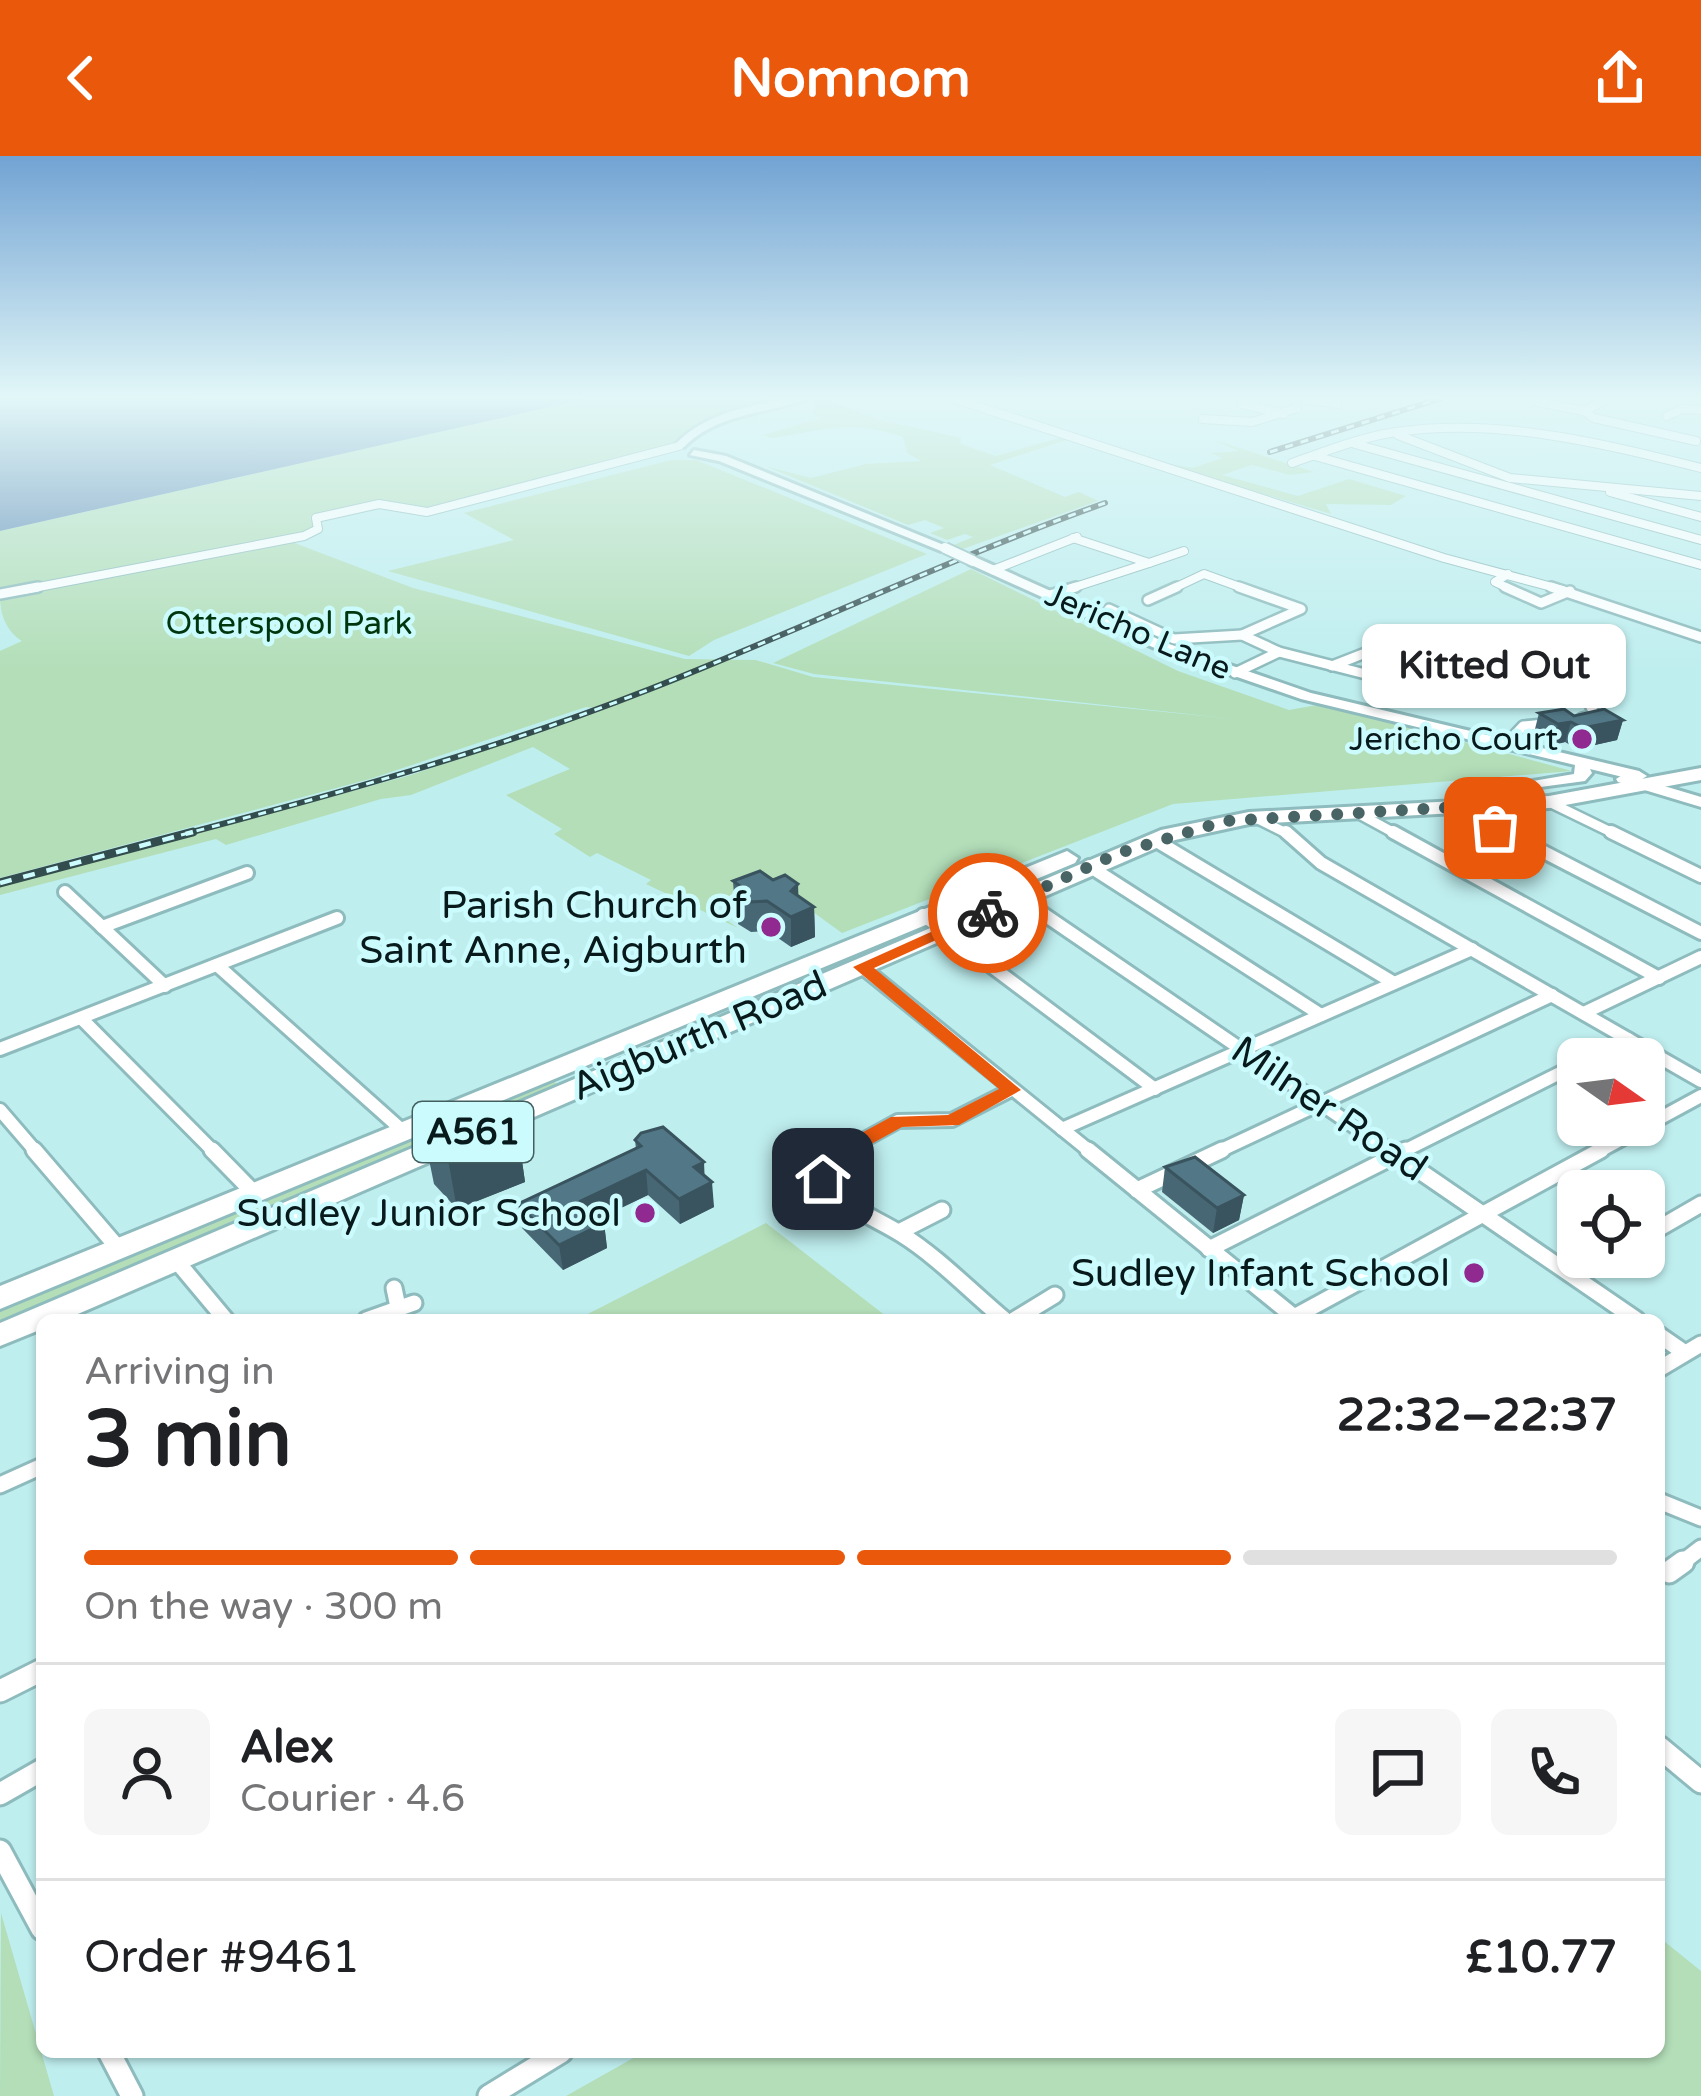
<!DOCTYPE html>
<html lang="en">
<head>
<meta charset="utf-8">
<style>
  :root { --surface:#fff; --page:#f6f6f6; --text:#202124; --muted:#757577; --line:#e0e0e0; --accent:#ea580c }
  body { margin:0; font-family:"Varela Round",sans-serif; background:var(--page); color:var(--text); height:100vh; display:flex; flex-direction:column; font-size:45px; white-space:nowrap }
  * { box-sizing:border-box; margin:0 }
  p { font-size:39px; color:var(--muted) }
  .icon { flex:none; width:66px; height:66px; fill:none; stroke:currentColor; stroke-width:2; stroke-linecap:round; stroke-linejoin:round }
  .map { position:relative; flex:1; overflow:hidden }
  .panel { position:absolute; left:36px; top:1158px; width:1629px; height:744px; display:flex; flex-direction:column; background:var(--surface); border-radius:18px; box-shadow:0 3px 9px #0004 }
  .panel>* { flex:none }
  .needle { width:78px; rotate:104deg }
  .controls { position:absolute; left:1557px; top:882px; display:grid; gap:24px }
  .controls a { display:grid; place-items:center; width:108px; height:108px; border-radius:18px; background:var(--surface); box-shadow:0 3px 9px #0004; font-size:60px }
  .pin { position:absolute; display:grid; place-items:center; width:102px; height:102px; color:#fff; margin:-51px; border-radius:24px; box-shadow:0 6px 18px #0006 }
  .courier { position:absolute; display:grid; place-items:center; width:120px; height:120px; margin:-60px; border:9px solid #ea580c; border-radius:50%; background:#fff; color:#222; box-shadow:0 3px 15px #0007 }
  .bubble { position:absolute; height:84px; border-radius:18px; background:var(--surface); box-shadow:0 3px 9px #0004; font-size:39px; font-weight:800; line-height:84px; text-align:center }
  .overview em { font-style:normal; font-weight:800 }
  .overview div { display:flex; flex-direction:column-reverse }
  .overview { display:flex; align-items:center; justify-content:space-between; height:204px; padding:0 48px }
  h1 { font-size:78px; font-weight:800; line-height:90px }
  .bar { display:grid; grid-template-columns:repeat(4,1fr); gap:18px 12px; align-content:center; height:144px; padding:0 48px }
  .bar i { height:15px; border-radius:9px; background:var(--line) }
  .bar .selected { background:var(--accent) }
  .bar p { grid-column:span 4 }
  .line { display:flex; align-items:center; gap:30px; padding:0 48px; border-top:3px solid var(--line) }
  .line div { flex:1 }
  .round { display:grid; place-items:center; flex:none; width:126px; height:126px; border-radius:18px; background:var(--page) }
  header { display:flex; justify-content:space-between; align-items:center; height:156px; padding:0 48px; background:var(--accent); color:#fff; font-size:54px; font-weight:800 }
  .map>svg:first-child { display:block }
  .green { fill:#b3deb8 }
  .water { fill:#6189b4 }
  .lines { fill:none; stroke-linecap:round; stroke-linejoin:round }
  .street-far4-casing { stroke:#8ebbbd; stroke-width:10 }
  .street-far3-casing { stroke:#8ebbbd; stroke-width:14 }
  .street-far2-casing { stroke:#8ebbbd; stroke-width:18 }
  .street-far1-casing { stroke:#8ebbbd; stroke-width:21 }
  .street-casing { stroke:#8ebbbd; stroke-width:27 }
  .secondary-casing { stroke:#8ebbbd; stroke-width:6 }
  .primary-casing { stroke:#8ebbbd; stroke-width:6 }
  .highway-casing { stroke:#8ebbbd; stroke-width:6 }
  .street-far4 { stroke:#fff; stroke-width:8 }
  .street-far3 { stroke:#fff; stroke-width:9 }
  .street-far2 { stroke:#fff; stroke-width:12 }
  .street-far1 { stroke:#fff; stroke-width:15 }
  .street { stroke:#fff; stroke-width:21 }
  .secondary { fill:#fff; fill-rule:evenodd }
  .primary { fill:#fff; fill-rule:evenodd }
  .highway { fill:#fff; fill-rule:evenodd }
  .rail-far1-casing { stroke:#334c4d; stroke-width:6 }
  .rail-casing { stroke:#334c4d; stroke-width:9 }
  .rail-far1 { stroke:#ccfbfd; stroke-width:3; stroke-dasharray:8; stroke-linecap:butt }
  .rail { stroke:#ccfbfd; stroke-width:4.5; stroke-dasharray:12; stroke-linecap:butt }
  .secondary-bridge-casing { stroke:#8ebbbd; stroke-width:14; stroke-linecap:butt }
  .secondary-bridge { stroke:#fff; stroke-width:10 }
  .wall { fill:#476774 }
  .shaded-wall { fill:#39545e }
  .building { fill:#527887; stroke:#39545e; stroke-width:3 }
  .route { fill:#ea580c }
  .done { stroke:#486465; stroke-width:12; stroke-dasharray:0 21.6 }
  .poi-dot { fill:#902a91; stroke:#ccfbfd; stroke-width:4.5 }
  .labels { text-anchor:middle; dominant-baseline:central; stroke-width:9; stroke-linejoin:round; paint-order:stroke }
  .far-park-label { font-size:33px; fill:#00360e; stroke:#ccfbfd }
  .far-street-label { font-size:33px; fill:#081a1b; stroke:#ccfbfd }
  .far-poi-label { font-size:33px; fill:#081a1b; stroke:#ccfbfd; text-anchor:end }
  .shield { fill:#ccfbfd; stroke:#435e5f; stroke-width:3 }
  .shield-label { font-size:36px; font-weight:bold; fill:#081a1b }
  .poi-label { font-size:39px; fill:#081a1b; stroke:#ccfbfd; text-anchor:end }
  .street-label { font-size:39px; fill:#081a1b; stroke:#ccfbfd }
</style>
</head>
<body>
<header><svg class="icon" aria-label="back" viewBox="0 0 24 24"><path d="M15 5l-7 7 7 7"/></svg>Nomnom<svg class="icon" aria-label="share" viewBox="0 0 24 24"><path d="M12 15V3M7 8l5-5 5 5M5 13v7h14v-7"/></svg></header>
<div class="map">
<svg width="1701" height="1940" viewBox="0 0 1701 1940">
  <rect width="100%" height="100%" fill="#bfeeef"/>
  <g class="green">
    <path d="M 834,242 L 830,245 L 876,263 L 961,282 L 960,288 L 996,300 L 1067,280 L 1089,288 L 1066,284 L 990,309 L 1065,341 L 1079,336 L 1098,345 L 957,395 L 949,391 L 973,381 L 965,378 L 947,384 L 930,377 L 944,372 L 925,364 L 908,369 L 765,310 L 811,322 L 866,308 L 921,305 L 907,297 L 903,281 C 850,263 825,274 772,282 L 763,279 L 821,262 L 812,257 L 816,252 L 814,244 Z"/>
    <path d="M 584,243 L 795,243 C 750,255 706,263 669,293 L 430,352 L 375,347 L 310,361 L 315,372 L 310,376 L 0,435 L 0,375 Z"/>
    <path d="M 1211,283 L 1314,316 L 1290,319 L 1252,309 L 1222,319 L 1298,340 L 1349,323 L 1406,340 L 1391,349 L 1326,348 L 1331,358 L 1156,306 L 1193,312 L 1222,302 L 1211,297 L 1239,295 Z"/>
    <path d="M 671,304 L 696,304 L 927,398 L 714,484 L 689,500 L 388,415 L 514,384 L 464,357 Z"/>
    <path d="M 292,386 L 413,432 L 685,503 L 756,504 L 813,521 L 1235,563 L 814,518 L 773,507 L 971,413 L 1178,515 L 1289,554 L 1323,548 L 1572,615 L 1173,648 L 842,777 L 773,727 L 711,753 L 738,772 L 646,728 L 651,724 L 597,697 L 590,701 L 554,678 L 562,673 L 506,639 L 570,613 L 533,591 L 411,639 L 381,643 L 226,689 L 216,683 L 0,739 L 0,730 L 411,619 L 604,553 L 586,551 L 370,623 L 0,722 L 0,495 L 22,485 C 6,475 0,458 0,440 Z"/>
    <path d="M 553,925 L 566,934 L 0,1171 L 0,1154 Z"/>
    <path d="M 766,1067 L 891,1164 L 576,1164 Z"/>
    <path d="M 1,1757 L 54,1940 L 0,1940 Z"/>
    <path d="M 1659,1781 L 1701,1815 L 1701,1940 L 566,1940 L 644,1896 L 1659,1896 Z"/>
  </g>
  <path class="water" d="M 0,243 L 0,242 L 585,243 L 0,375 Z"/>
  <g class="lines">
    <defs>
      <g id="street-far4">
        <path d="M 952,242 L 1444,402 L 1563,434"/>
        <path d="M 1302,242 L 1338,248"/>
        <path d="M 1610,242 L 1584,255 L 1594,262 L 1696,285"/>
        <path d="M 1534,245 L 1584,255"/>
        <path d="M 1242,248 L 1284,258"/>
        <path d="M 1667,260 L 1682,253 L 1701,254"/>
        <path d="M 1203,263 L 1252,266 L 1297,252 L 1296,242"/>
        <path d="M 1398,279 L 1510,322 L 1701,340"/>
        <path d="M 1355,288 L 1701,384"/>
        <path d="M 1315,300 L 1701,409"/>
        <path d="M 1292,307 C 1324,296 1356,283 1390,277 C 1493,260 1601,287 1701,312"/>
        <path d="M 1610,336 L 1701,361"/>
        <path d="M 1073,382 L 1149,407 L 1184,395"/>
        <path d="M 993,414 L 1077,381"/>
        <path d="M 1508,418 L 1495,426 L 1512,434"/>
        <path d="M 23,434 L 304,380 L 318,373 L 316,362 L 379,348 L 427,356 L 679,290"/>
        <path d="M 1066,434 L 1149,407"/>
        <path d="M 1170,434 L 1204,418 L 1248,434"/>
      </g>
      <g id="street-far3">
        <path d="M 1239,431 L 1301,453 L 1242,479 L 1279,496 L 1440,537 L 1488,520"/>
        <path d="M 1505,431 L 1541,447 L 1570,435"/>
        <path d="M 1551,431 L 1701,481"/>
        <path d="M 0,438 L 38,431"/>
        <path d="M 1050,439 L 1076,431"/>
        <path d="M 1148,444 L 1177,431"/>
        <path d="M 1109,453 L 1174,483 L 1242,479"/>
        <path d="M 1332,510 L 1396,485 L 1423,496"/>
        <path d="M 1235,517 L 1279,496"/>
        <path d="M 1582,562 L 1595,559 L 1589,547"/>
        <path d="M 1507,587 L 1523,570 L 1554,567"/>
        <path d="M 1549,646 L 1617,679"/>
        <path d="M 1456,651 L 1511,679"/>
        <path d="M 1354,655 L 1398,679"/>
        <path d="M 1258,663 L 1290,679"/>
      </g>
      <g id="street-far2">
        <path d="M 1286,676 L 1321,707 L 1701,925"/>
        <path d="M 1393,676 L 1659,822"/>
        <path d="M 1505,676 L 1701,777"/>
        <path d="M 1611,676 L 1701,720"/>
        <path d="M 1155,684 L 1394,827"/>
        <path d="M 1089,710 L 1321,859"/>
        <path d="M 65,736 L 165,830"/>
        <path d="M 1020,742 L 1393,997"/>
        <path d="M 923,759 L 1155,933"/>
        <path d="M 102,771 L 247,717"/>
        <path d="M 217,809 L 403,975"/>
        <path d="M 862,811 L 1092,997"/>
        <path d="M 1584,857 L 1701,801"/>
        <path d="M 81,862 L 215,997"/>
        <path d="M 0,893 L 337,762"/>
        <path d="M 1588,903 L 1628,883"/>
        <path d="M 0,954 L 37,997"/>
        <path d="M 1062,973 L 1472,793"/>
        <path d="M 840,997 L 898,965 L 952,964 L 1011,934"/>
        <path d="M 1215,997 L 1552,839"/>
        <path d="M 1400,997 L 1578,908"/>
        <path d="M 1596,997 L 1701,940"/>
      </g>
      <g id="street-far1">
        <path d="M 34,994 L 119,1093"/>
        <path d="M 212,994 L 253,1036"/>
        <path d="M 846,994 L 821,1013 C 836,1050 871,1059 901,1078 C 938,1101 971,1136 1005,1164"/>
        <path d="M 1088,994 L 1298,1164"/>
        <path d="M 1389,994 L 1637,1164"/>
        <path d="M 1137,1034 L 1222,994"/>
        <path d="M 899,1076 L 942,1054"/>
        <path d="M 1644,1081 L 1701,1048"/>
        <path d="M 1209,1093 L 1406,994"/>
        <path d="M 175,1103 L 226,1164"/>
        <path d="M 1576,1121 L 1611,1101"/>
        <path d="M 394,1132 L 398,1151"/>
        <path d="M 1294,1161 L 1601,994"/>
        <path d="M 366,1164 L 414,1147"/>
        <path d="M 1014,1164 L 1055,1139"/>
        <path d="M 1659,1179 L 1685,1197"/>
        <path d="M 1659,1213 L 1701,1188"/>
        <path d="M 0,1329 L 42,1310"/>
        <path d="M 1659,1345 L 1701,1362"/>
        <path d="M 1679,1409 L 1701,1392"/>
      </g>
      <g id="street">
        <path d="M 1669,1416 L 1683,1406"/>
        <path d="M 0,1535 L 42,1514"/>
        <path d="M 1659,1591 L 1701,1626"/>
        <path d="M 0,1638 L 42,1614"/>
        <path d="M 0,1695 L 42,1773"/>
        <path d="M 109,1896 L 132,1940"/>
        <path d="M 489,1940 L 561,1896"/>
      </g>
      <g id="secondary">
        <path d="M 789,242 L 809,242 C 766,259 719,256 684,291 L 675,289 C 704,257 748,251 789,242 Z"/>
        <path d="M 694,294 L 726,300 L 951,392 L 941,395 L 719,305 L 690,299 Z"/>
        <path d="M 969,402 L 977,402 L 1169,488 L 1311,537 L 1639,615 L 1647,620 L 1639,625 L 1590,613 L 1592,617 L 1585,625 L 1504,636 L 1504,630 L 1574,618 L 1575,609 L 1301,543 L 1159,494 L 969,408 Z"/>
      </g>
      <path id="primary" d="M 1624,618 L 1701,641 L 1701,651 L 1618,626 L 1616,623 Z"/>
      <g id="highway">
        <path d="M 1701,612 L 1701,624 L 1549,652 L 1249,668 L 1175,684 L 64,1164 L 42,1164 L 42,1173 L 0,1190 L 0,1167 L 1161,674 L 1249,656 L 1549,640 Z"/>
        <path d="M 1067,695 L 1078,702 L 1075,707 L 0,1153 L 0,1130 Z"/>
      </g>
    </defs>
    <use href="#street-far4" class="street-far4-casing"/>
    <use href="#street-far3" class="street-far3-casing"/>
    <use href="#street-far2" class="street-far2-casing"/>
    <use href="#street-far1" class="street-far1-casing"/>
    <use href="#street" class="street-casing"/>
    <use href="#secondary" class="secondary-casing"/>
    <use href="#primary" class="primary-casing"/>
    <use href="#highway" class="highway-casing"/>
    <use href="#street-far4" class="street-far4"/>
    <use href="#street-far3" class="street-far3"/>
    <use href="#street-far2" class="street-far2"/>
    <use href="#street-far1" class="street-far1"/>
    <use href="#street" class="street"/>
    <use href="#secondary" class="secondary"/>
    <use href="#primary" class="primary"/>
    <use href="#highway" class="highway"/>
    <defs>
      <g id="rail-far1">
        <path d="M 1270,296 L 1442,242"/>
        <path d="M 181,679 C 340,637 498,593 650,533 C 803,473 950,402 1105,347"/>
      </g>
      <path id="rail" d="M 0,727 L 193,676"/>
    </defs>
    <use href="#rail-far1" class="rail-far1-casing"/>
    <use href="#rail" class="rail-casing"/>
    <use href="#rail-far1" class="rail-far1"/>
    <use href="#rail" class="rail"/>
    <defs>
      <path id="secondary-bridge" d="M 945,392 L 973,405"/>
    </defs>
    <use href="#secondary-bridge" class="secondary-bridge-casing"/>
    <use href="#secondary-bridge" class="secondary-bridge"/>
  </g>
  <g class="wall">
    <path d="M 1539,557 L 1574,560 L 1623,564 L 1617,584 L 1577,593 L 1565,586 L 1553,589 L 1534,577 Z"/>
    <path d="M 733,725 L 798,740 L 814,751 L 815,781 L 791,791 L 768,775 L 751,776 L 738,768 L 738,758 L 735,755 Z"/>
    <path d="M 455,977 L 518,977 L 525,1026 L 457,1053 L 434,1028 L 424,979 Z"/>
    <path d="M 635,984 L 705,1020 L 714,1051 L 680,1068 L 648,1039 L 599,1062 L 604,1067 L 607,1092 L 563,1114 L 522,1072 L 518,1048 L 636,993 Z"/>
    <path d="M 1165,1011 L 1244,1039 L 1239,1064 L 1213,1077 L 1162,1036 Z"/>
  </g>
  <g class="shaded-wall">
    <path d="M 1623,564 L 1617,584 L 1577,593 L 1583,572 Z"/>
    <path d="M 1571,566 L 1565,586 L 1553,589 L 1558,568 Z"/>
    <path d="M 798,728 L 799,758 L 814,751 L 815,781 L 791,791 L 791,735 Z"/>
    <path d="M 518,977 L 525,1026 L 457,1053 L 448,1003 Z"/>
    <path d="M 704,1006 L 705,1030 L 712,1026 L 714,1051 L 680,1068 L 679,1043 L 694,1011 Z"/>
    <path d="M 646,1014 L 648,1039 L 584,1070 L 581,1045 Z"/>
    <path d="M 1244,1039 L 1239,1064 L 1213,1077 L 1217,1052 Z"/>
    <path d="M 604,1067 L 607,1092 L 563,1114 L 559,1089 Z"/>
  </g>
  <g class="building">
    <path d="M 1564,553 L 1574,560 L 1604,553 L 1623,564 L 1583,572 L 1571,566 L 1558,568 L 1539,557 Z"/>
    <path d="M 760,715 L 773,724 L 785,719 L 798,728 L 791,735 L 814,751 L 791,761 L 767,745 L 749,746 L 737,738 L 746,734 L 733,725 Z"/>
    <path d="M 498,958 L 518,977 L 448,1003 L 424,979 L 447,969 L 455,977 Z"/>
    <path d="M 663,971 L 704,1006 L 694,1011 L 712,1026 L 679,1043 L 646,1014 L 581,1045 L 604,1067 L 559,1089 L 518,1048 L 641,990 L 635,984 L 641,977 Z"/>
    <path d="M 1195,1001 L 1244,1039 L 1217,1052 L 1165,1011 Z"/>
  </g>
  <linearGradient id="sky" x2="0" y2="1"><stop stop-color="#72a3d3"/><stop offset="0.47" stop-color="#e2f7f8"/><stop offset="1" stop-color="#e2f7f8" stop-opacity="0"/></linearGradient>
  <rect width="1701" height="514" fill="url(#sky)"/>
  <path class="route" d="M 982,753 L 996,757 L 874,812 L 1021,934 L 959,969 L 902,971 L 835,1008 L 830,1028 L 816,1028 L 811,1013 L 821,999 L 891,961 L 948,959 L 999,933 L 853,811 Z"/>
  <g class="lines">
    <path class="done" d="M 988,757 L 1119,697 L 1225,665 L 1456,651 L 1495,672"/>
  </g>
  <g class="poi-dot">
    <circle cx="1582" cy="583" r="12"/>
    <circle cx="771" cy="771" r="12"/>
    <circle cx="645" cy="1057" r="12"/>
    <circle cx="1474" cy="1117" r="12"/>
  </g>
  <g class="labels">
    <g class="far-park-label">
      <text x="289" y="467">Otterspool Park</text>
    </g>
    <g class="far-street-label">
      <text transform="translate(1138 476) rotate(23)">Jericho Lane</text>
    </g>
    <g class="far-poi-label">
      <text x="1558" y="583">Jericho Court</text>
    </g>
    <rect class="shield" x="413" y="946" width="120" height="60" rx="9"/>
    <g class="shield-label">
      <text x="473" y="976">A561</text>
    </g>
    <g class="poi-label">
      <text x="747" y="749">Parish Church of<tspan x="747" dy="45">Saint Anne, Aigburth</tspan></text>
      <text x="621" y="1057">Sudley Junior School</text>
      <text x="1450" y="1117">Sudley Infant School</text>
    </g>
    <g class="street-label">
      <text transform="translate(699 880) rotate(-23)">Aigburth Road</text>
      <text transform="translate(1329 953) rotate(34)">Milner Road</text>
    </g>
  </g>
</svg>
<div class="controls">
<a><svg class="needle" viewBox="-14 -14 28 28"><path d="M0-13l5 13h-10z" fill="#e53935"/><path d="M0 13l5-13h-10z" fill="#757577"/></svg></a>
<a><svg class="icon" aria-label="locate" viewBox="0 0 24 24"><circle cx="12" cy="12" r="6"/><path d="M12 2v4M12 18v4M2 12h4M18 12h4"/></svg></a>
</div>
<div class="pin" style="left:1495px;top:672px;background:#ea580c"><svg class="icon" aria-label="bag" viewBox="0 0 24 24"><path d="M5 8h14l-1 12H6zM9 8a3 3 0 0 1 6 0"/></svg></div>
<div class="pin" style="left:823px;top:1023px;background:#1f2937"><svg class="icon" aria-label="home" viewBox="0 0 24 24"><path d="M3 11l9-7 9 7M6 9v11h12V9"/></svg></div>
<div class="courier" style="left:988px;top:757px"><svg class="icon" aria-label="bike" viewBox="0 0 24 24"><circle cx="6" cy="16" r="4"/><circle cx="18" cy="16" r="4"/><path d="M6 16l4-8h5l3 8M10 8l3 8H6M13 5h3"/></svg></div>
<div class="bubble" style="left:1362px;top:468px;width:264px">Kitted Out</div>
<section class="panel">
<div class="overview"><div><h1>3 min</h1><p>Arriving in</p></div><em>22:32–22:37</em></div>
<div class="bar"><i class="selected"></i><i class="selected"></i><i class="selected"></i><i></i><p>On the way · 300 m</p></div>
<div class="line" style="height:216px"><a class="round"><svg class="icon" aria-label="person" viewBox="0 0 24 24"><circle cx="12" cy="8" r="4"/><path d="M4 21q1-7 8-7t8 7"/></svg></a><div><b>Alex</b><p>Courier · 4.6</p></div><a class="round"><svg class="icon" aria-label="chat" viewBox="0 0 24 24"><path d="M4 5h16v11H9l-5 4z"/></svg></a><a class="round"><svg class="icon" aria-label="phone" viewBox="0 0 24 24"><path d="M5 4h4l2 5-3 2q2 4 5 5l2-3 5 2v4C11 20 4 13 5 4z"/></svg></a></div>
<div class="line" style="height:156px"><div>Order #9461</div><b>£10.77</b></div>
</section>
</div>
</body>
</html>
